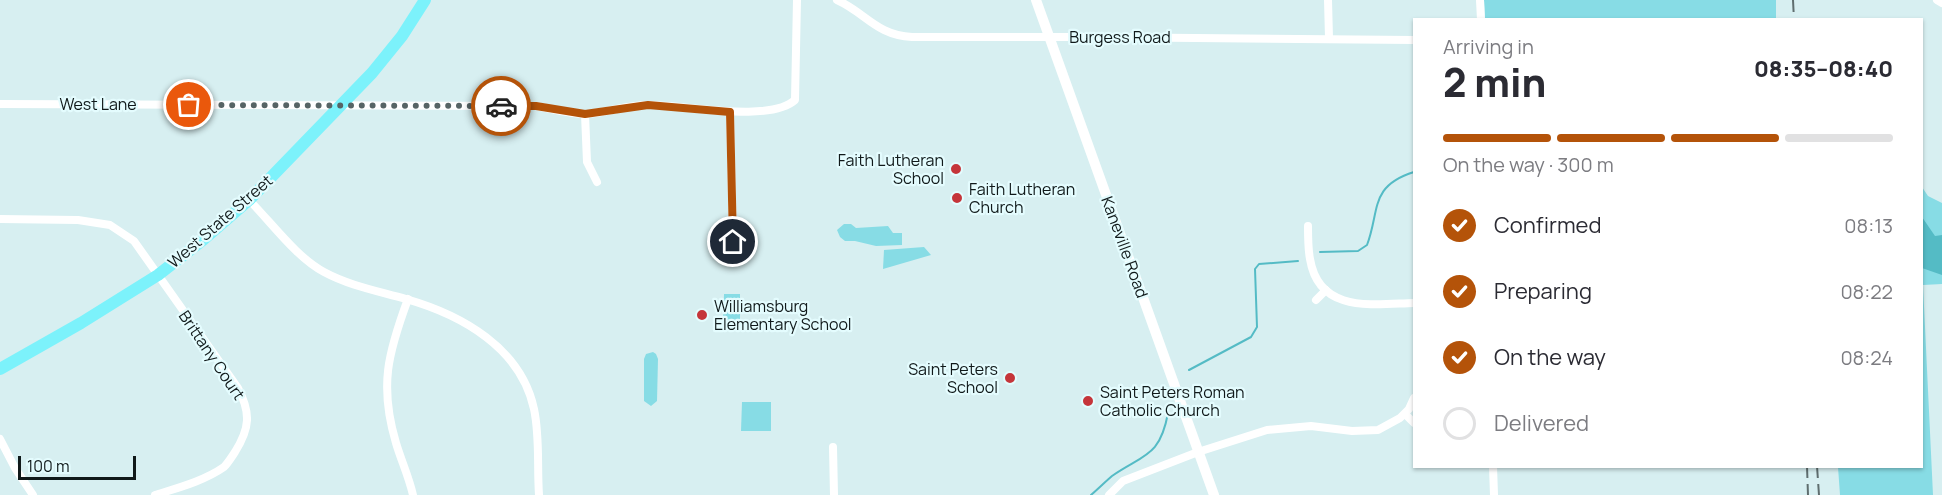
<!DOCTYPE html>
<html lang="en">
<head>
<meta charset="utf-8">
<style>
  :root { --surface:#fff; --page:#f2f2f3; --text:#2b2b33; --muted:#7c7c81; --line:#e1e1e2; --accent:#b45309 }
  body { margin:0; font-family:Manrope,sans-serif; background:var(--page); color:var(--text); height:100vh; display:flex; flex-direction:column; font-size:22px; white-space:nowrap }
  * { box-sizing:border-box; margin:0 }
  p { font-size:20px; color:var(--muted) }
  .icon { flex:none; width:33px; height:33px; fill:none; stroke:currentColor; stroke-width:2; stroke-linecap:round; stroke-linejoin:round }
  .map { position:relative; flex:1; overflow:hidden }
  .details { position:absolute; left:1413px; top:18px; width:510px; height:450px; display:flex; flex-direction:column; background:var(--surface); border-radius:0px; box-shadow:0 2px 4px #0004 }
  .details>* { flex:none }
  .scale { position:absolute; left:18px; bottom:15px; width:118px; box-sizing:border-box; padding-left:6px; border:3px solid #10191a; border-top:0; font-size:16px; line-height:21px; white-space:nowrap; color:#10191a; -webkit-text-stroke:4px #e4fcfe; paint-order:stroke }
  .pin { position:absolute; display:grid; place-items:center; width:51px; height:51px; color:#fff; margin:-26px; border:3px solid #fff; border-radius:50%; box-shadow:0 2px 6px #0007 }
  .courier { position:absolute; display:grid; place-items:center; width:60px; height:60px; margin:-30px; border:4px solid #b45309; border-radius:50%; background:#fff; color:#222; box-shadow:0 2px 8px #0007 }
  .overview em { font-style:normal; font-weight:800 }
  .overview div { display:flex; flex-direction:column-reverse }
  .overview { display:flex; align-items:center; justify-content:space-between; height:102px; padding:0 30px }
  h1 { font-size:39px; font-weight:800; line-height:45px }
  .bar { display:grid; grid-template-columns:repeat(4,1fr); gap:9px 6px; align-content:center; height:72px; padding:0 30px }
  .bar i { height:8px; border-radius:4px; background:var(--line) }
  .bar .selected { background:var(--accent) }
  .bar p { grid-column:span 4 }
  ol { padding:0 30px; list-style:none }
  li { display:flex; align-items:center; gap:18px; height:66px }
  li p { margin-inline-start:auto }
  li .icon { padding:6px; border-radius:50%; background:var(--accent); color:#fff; stroke-width:4 }
  li:last-child { color:var(--muted) }
  li i { width:33px; height:33px; border:3px solid var(--line); border-radius:50% }
  .map>svg:first-child { display:block }
  .green { fill:#87dce5 }
  .water { fill:#54bbc5 }
  .lines { fill:none; stroke-linecap:round; stroke-linejoin:round }
  .stream { stroke:#54bbc5; stroke-width:2 }
  .minor { stroke:#fff; stroke-width:8 }
  .secondary { stroke:#fff; stroke-width:10 }
  .primary { stroke:#7cf2fb; stroke-width:12 }
  .rail { stroke:#5f6e6f; stroke-width:2; stroke-dasharray:12 6; stroke-linecap:butt }
  .done { stroke:#566465; stroke-width:6; stroke-dasharray:0 10.8 }
  .route { stroke:#b45309; stroke-width:8 }
  .poi-dot { fill:#c5353a; stroke:#e4fcfe; stroke-width:2 }
  .labels { text-anchor:middle; dominant-baseline:central; stroke-width:4.5; stroke-linejoin:round; paint-order:stroke }
  .street-label { font-size:16px; fill:#10191a; stroke:#e4fcfe }
  .poi-label { font-size:16px; fill:#10191a; stroke:#e4fcfe; text-anchor:start }
</style>
</head>
<body>
<div class="map">
<svg width="1942" height="495" viewBox="0 0 1942 495">
  <rect width="100%" height="100%" fill="#d7eff1"/>
  <g class="green">
    <path d="M 1484,0 L 1776,0 L 1776,19 L 1485,19 Z"/>
    <path d="M 1922,187 L 1928,196 L 1942,203 L 1942,284 L 1923,285 L 1933,495 L 1840,495 L 1838,467 L 1922,466 Z"/>
    <path d="M 844,224 L 851,224 L 856,228 L 888,226 L 893,233 L 902,233 L 902,245 L 876,246 L 855,241 L 845,241 L 840,237 L 837,230 Z"/>
    <path d="M 924,247 L 931,255 L 883,269 L 884,250 Z"/>
    <path d="M 724,294 L 740,294 L 740,328 L 723,328 Z"/>
    <path d="M 653,352 L 656,354 L 658,359 L 657,401 L 651,406 L 644,401 L 644,359 L 646,354 Z"/>
    <path d="M 742,402 L 771,402 L 771,431 L 741,431 Z"/>
  </g>
  <path class="water" d="M 1922,217 L 1935,236 L 1942,235 L 1942,275 L 1922,268 Z"/>
  <g class="lines">
    <g class="stream">
      <path d="M 1320,252 L 1358,251 L 1367,245 C 1380,211 1369,186 1414,172"/>
      <path d="M 1189,370 L 1251,337 L 1257,327 L 1255,269 L 1259,264 L 1298,261"/>
      <path d="M 1091,495 C 1098,489 1105,482 1112,476 C 1144,454 1160,457 1168,413"/>
    </g>
    <g class="minor">
      <path d="M 837,0 C 866,13 876,35 912,37 L 1092,37 L 1414,40"/>
      <path d="M 1328,0 L 1329,38"/>
      <path d="M 1480,0 L 1481,20"/>
      <path d="M 1937,0 L 1942,3"/>
      <path d="M 0,104 L 536,106 C 552,109 570,114 586,114 C 607,113 629,104 650,105 C 684,105 770,123 795,100 L 797,0"/>
      <path d="M 730,112 L 733,242"/>
      <path d="M 585,114 L 587,162 L 597,182"/>
      <path d="M 249,200 C 272,223 296,257 324,272 C 350,286 378,291 406,299 C 462,315 521,348 534,409 C 540,437 537,466 539,495"/>
      <path d="M 0,219 L 78,220 L 110,225 L 134,241 L 238,388 C 251,413 250,428 235,452 C 231,458 228,463 224,467 C 204,481 177,488 155,495"/>
      <path d="M 1308,226 C 1308,237 1308,249 1310,259 C 1319,314 1374,304 1414,303"/>
      <path d="M 408,299 C 388,353 379,386 396,443 C 401,460 409,477 413,495"/>
      <path d="M 1316,300 L 1326,290"/>
      <path d="M 1405,414 L 1414,423"/>
      <path d="M 0,439 L 15,468 L 33,495"/>
      <path d="M 833,447 L 834,495"/>
      <path d="M 1493,466 L 1494,495"/>
      <path d="M 1109,495 L 1123,481 L 1198,452 L 1267,430 L 1311,426 L 1352,431 L 1378,430 L 1400,418 L 1409,409 L 1414,398"/>
    </g>
    <path class="secondary" d="M 1036,0 L 1214,495"/>
    <path class="primary" d="M 0,369 L 81,323 L 158,275 L 204,239 L 249,200 L 372,73 L 402,36 L 425,0"/>
    <g class="rail">
      <path d="M 1793,0 L 1794,20"/>
      <path d="M 1807,466 L 1808,495"/>
      <path d="M 1817,466 L 1819,495"/>
    </g>
  </g>
  <g class="lines">
    <path class="done" d="M 189,105 L 501,106"/>
    <path class="route" d="M 501,106 L 536,106 L 585,114 L 648,105 L 730,112 L 733,242"/>
  </g>
  <g class="poi-dot">
    <circle cx="956" cy="169" r="6"/>
    <circle cx="957" cy="198" r="6"/>
    <circle cx="702" cy="315" r="6"/>
    <circle cx="1010" cy="378" r="6"/>
    <circle cx="1088" cy="401" r="6"/>
  </g>
  <g class="labels">
    <g class="street-label">
      <text x="1120" y="37">Burgess Road</text>
      <text x="98" y="104">West Lane</text>
      <text transform="translate(220 221) rotate(-41)">West State Street</text>
      <text transform="translate(1125 247) rotate(70)">Kaneville Road</text>
      <text transform="translate(212 355) rotate(56)">Brittany Court</text>
    </g>
    <g class="poi-label">
      <text x="944" y="160" text-anchor="end">Faith Lutheran<tspan x="944" dy="18">School</tspan></text>
      <text x="969" y="189">Faith Lutheran<tspan x="969" dy="18">Church</tspan></text>
      <text x="714" y="306">Williamsburg<tspan x="714" dy="18">Elementary School</tspan></text>
      <text x="998" y="369" text-anchor="end">Saint Peters<tspan x="998" dy="18">School</tspan></text>
      <text x="1100" y="392">Saint Peters Roman<tspan x="1100" dy="18">Catholic Church</tspan></text>
    </g>
  </g>
</svg>
<div class="scale">100 m</div>
<div class="pin" style="left:189px;top:105px;background:#ea580c"><svg class="icon" aria-label="bag" viewBox="0 0 24 24"><path d="M5 8h14l-1 12H6zM9 8a3 3 0 0 1 6 0"/></svg></div>
<div class="pin" style="left:733px;top:242px;background:#1f2937"><svg class="icon" aria-label="home" viewBox="0 0 24 24"><path d="M3 11l9-7 9 7M6 9v11h12V9"/></svg></div>
<div class="courier" style="left:501px;top:106px"><svg class="icon" aria-label="car" viewBox="0 0 24 24"><path d="M5 17H2v-5l4-1 3-4h7l3 4 3 1v5h-3M9 17h6M6 11h13"/><circle cx="7" cy="17" r="2"/><circle cx="17" cy="17" r="2"/></svg></div>
<section class="details">
<div class="overview"><div><h1>2 min</h1><p>Arriving in</p></div><em>08:35–08:40</em></div>
<div class="bar"><i class="selected"></i><i class="selected"></i><i class="selected"></i><i></i><p>On the way · 300 m</p></div>
<ol>
<li><svg class="icon" aria-label="check" viewBox="0 0 24 24"><path d="M5 12l5 5 9-10"/></svg>Confirmed<p>08:13</p></li>
<li><svg class="icon" aria-label="check" viewBox="0 0 24 24"><path d="M5 12l5 5 9-10"/></svg>Preparing<p>08:22</p></li>
<li><svg class="icon" aria-label="check" viewBox="0 0 24 24"><path d="M5 12l5 5 9-10"/></svg>On the way<p>08:24</p></li>
<li><i></i>Delivered</li>
</ol>
</section>
</div>
</body>
</html>
